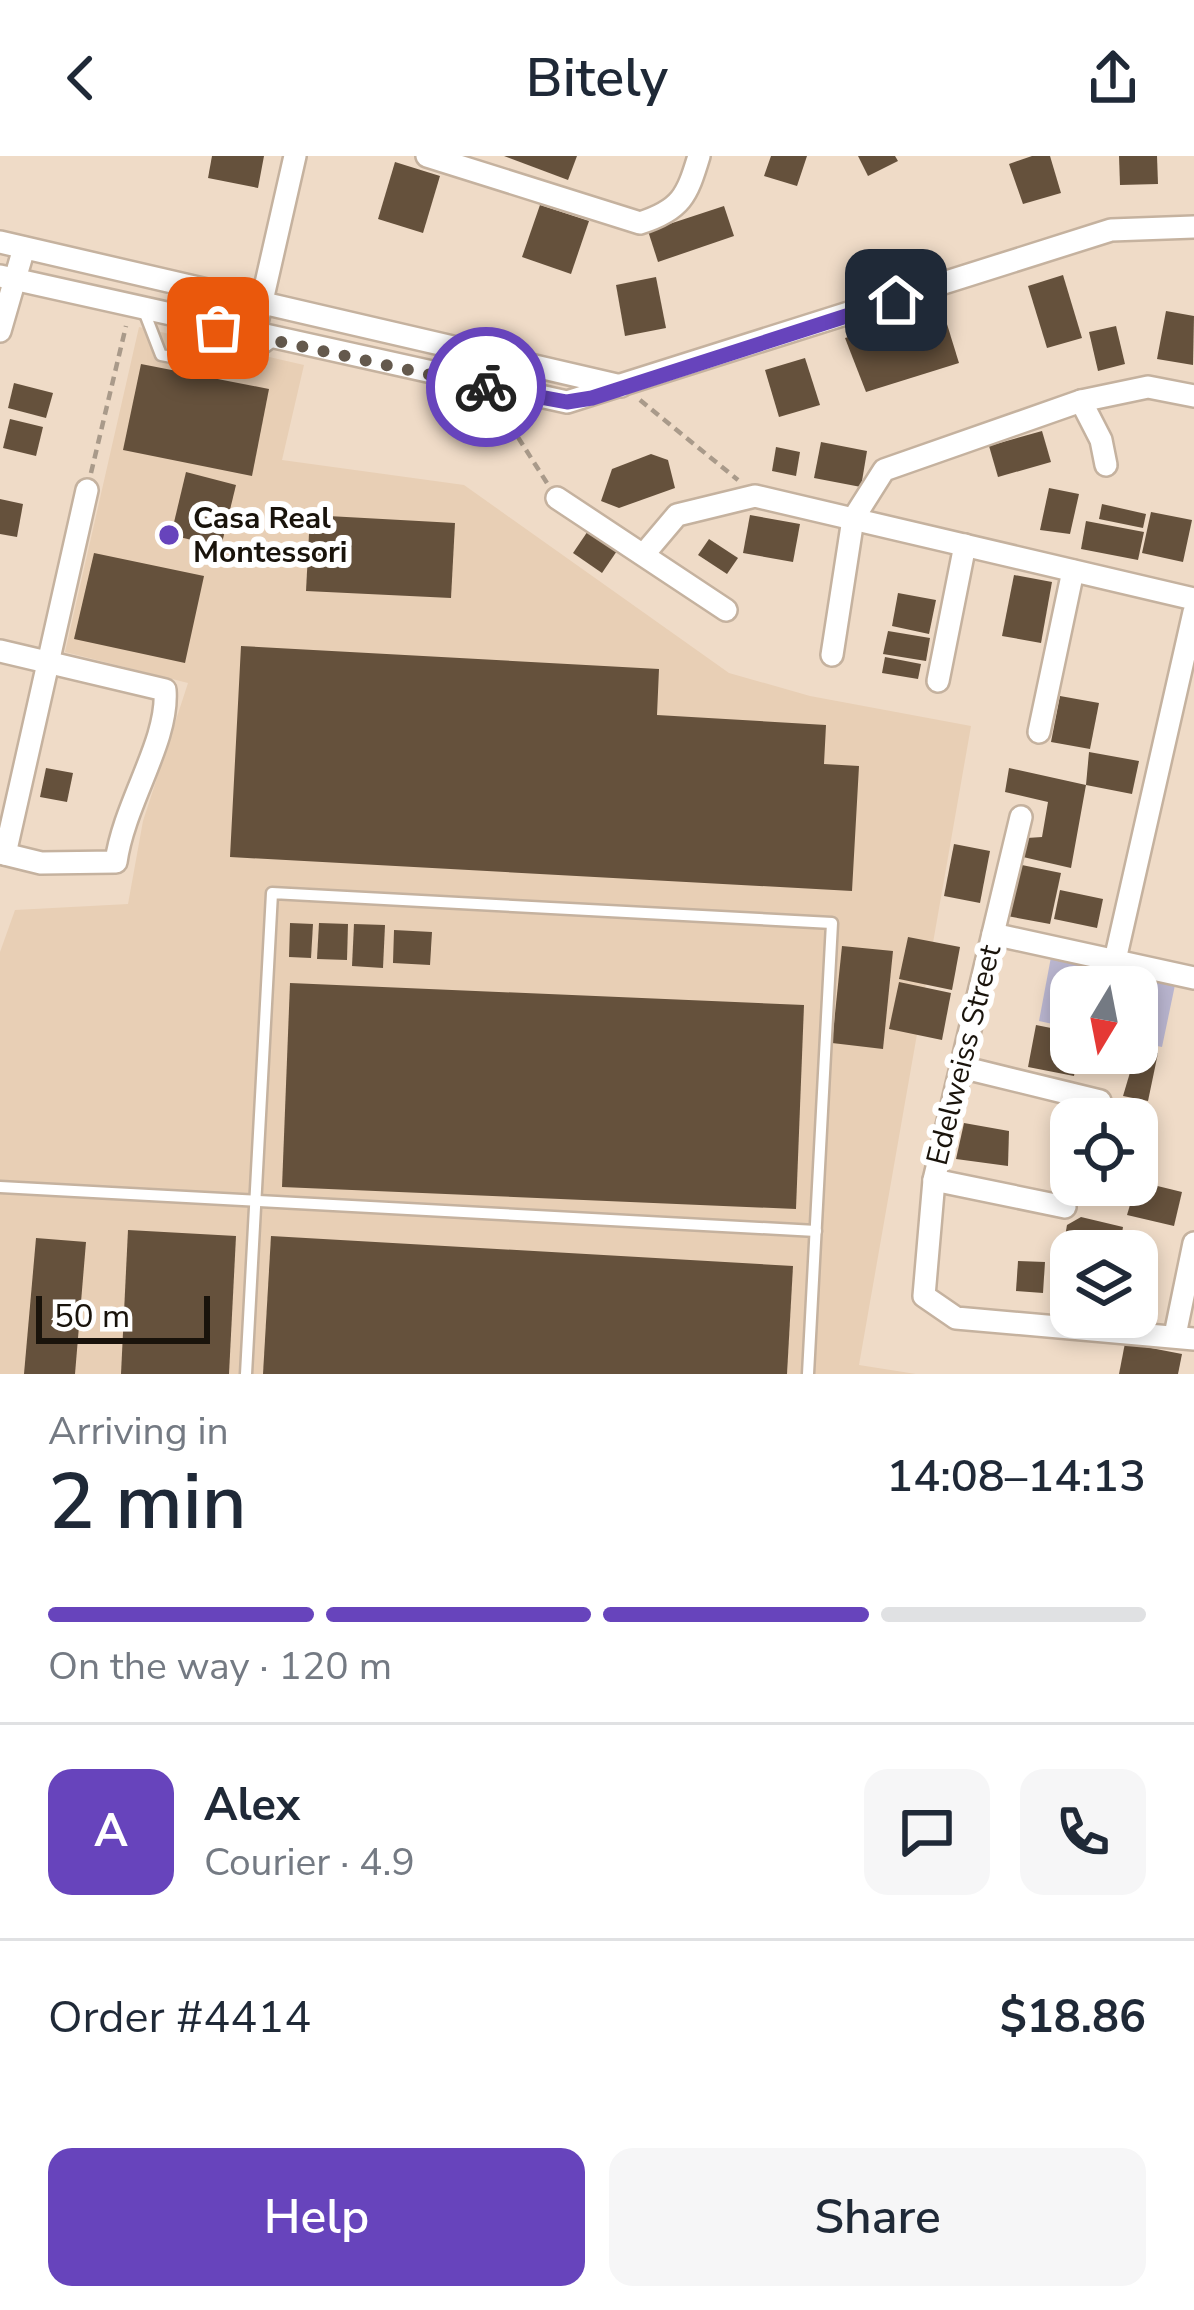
<!DOCTYPE html>
<html lang="en">
<head>
<meta charset="utf-8">
<style>
  :root { --surface:#fff; --page:#f6f6f7; --text:#1f2937; --muted:#747a83; --line:#e0e1e3; --accent:#6744bc }
  body { margin:0; font-family:"Nunito Sans",sans-serif; background:var(--page); color:var(--text); height:100vh; display:flex; flex-direction:column; font-size:45px; white-space:nowrap }
  * { box-sizing:border-box; margin:0 }
  p { font-size:39px; color:var(--muted) }
  .icon { flex:none; width:66px; height:66px; fill:none; stroke:currentColor; stroke-width:2; stroke-linecap:round; stroke-linejoin:round }
  .map { position:relative; height:1218px; overflow:hidden }
  .drawer { display:flex; flex-direction:column; background:var(--surface); flex:1 }
  .drawer>* { flex:none }
  .needle { width:78px; rotate:190deg }
  .fabs { position:absolute; left:1050px; top:810px; display:grid; gap:24px }
  .fabs a { display:grid; place-items:center; width:108px; height:108px; border-radius:24px; background:var(--surface); box-shadow:0 6px 18px #0003; font-size:60px }
  .scale { position:absolute; left:36px; bottom:30px; width:174px; box-sizing:border-box; padding-left:12px; border:6px solid #19130b; border-top:0; font-size:33px; line-height:42px; white-space:nowrap; color:#19130b; -webkit-text-stroke:9px #fff; paint-order:stroke }
  .pin { position:absolute; display:grid; place-items:center; width:102px; height:102px; color:#fff; margin:-51px; border-radius:24px; box-shadow:0 6px 18px #0006 }
  .courier { position:absolute; display:grid; place-items:center; width:120px; height:120px; margin:-60px; border:9px solid #6744bc; border-radius:50%; background:#fff; color:#222; box-shadow:0 3px 15px #0007 }
  .head em { font-style:normal; font-weight:600 }
  .head div { display:flex; flex-direction:column-reverse }
  .head { display:flex; align-items:center; justify-content:space-between; height:204px; padding:0 48px }
  h1 { font-size:78px; font-weight:600; line-height:90px }
  .bar { display:grid; grid-template-columns:repeat(4,1fr); gap:18px 12px; align-content:center; height:144px; padding:0 48px }
  .bar i { height:15px; border-radius:9px; background:var(--line) }
  .bar .selected { background:var(--accent) }
  .bar p { grid-column:span 4 }
  .line { display:flex; align-items:center; gap:30px; padding:0 48px; border-top:3px solid var(--line) }
  .line div { flex:1 }
  .round { display:grid; place-items:center; flex:none; width:126px; height:126px; border-radius:24px; background:var(--page) }
  .button { display:flex; gap:24px; margin-top:auto; padding:24px 48px }
  .button a { flex:1; height:138px; border-radius:24px; background:var(--accent); color:#fff; font-size:48px; font-weight:600; line-height:138px; text-align:center }
  .button a+a { background:var(--page); color:var(--text) }
  header { display:flex; justify-content:space-between; align-items:center; height:156px; padding:0 48px; background:var(--surface); font-size:54px; font-weight:600 }
  .map>svg:first-child { display:block }
  .built { fill:#e8cfb5 }
  .green { fill:#b9b5cf }
  .building { fill:#65513c }
  .lines { fill:none; stroke-linecap:round; stroke-linejoin:round }
  .service-casing { stroke:#c5b29f; stroke-width:15 }
  .minor-casing { stroke:#c5b29f; stroke-width:26 }
  .path { stroke:#a99a8a; stroke-width:4.5; stroke-dasharray:9 6; stroke-linecap:butt }
  .service { stroke:#fff; stroke-width:10 }
  .minor { stroke:#fff; stroke-width:21 }
  .done { stroke:#64594d; stroke-width:12; stroke-dasharray:0 21.6 }
  .route { stroke:#6744bc; stroke-width:15 }
  .poi-dot { fill:#6744bc; stroke:#fff; stroke-width:4.5 }
  .labels { text-anchor:middle; dominant-baseline:central; stroke-width:12; stroke-linejoin:round; paint-order:stroke }
  .poi-label { font-size:30px; font-weight:bold; fill:#19130b; stroke:#fff; text-anchor:start }
  .street-label { font-size:30px; fill:#19130b; stroke:#fff }
</style>
</head>
<body>
<header><svg class="icon" aria-label="back" viewBox="0 0 24 24"><path d="M15 5l-7 7 7 7"/></svg>Bitely<svg class="icon" aria-label="share" viewBox="0 0 24 24"><path d="M12 15V3M7 8l5-5 5 5M5 13v7h14v-7"/></svg></header>
<div class="map">
<svg width="1194" height="1218" viewBox="0 0 1194 1218">
  <rect width="100%" height="100%" fill="#efdbc7"/>
  <path class="built" d="M 139,171 L 304,209 L 282,304 L 464,329 L 729,517 L 810,540 L 971,570 L 859,1209 L 916,1218 L 0,1218 L 0,796 L 15,754 L 128,748 L 143,665 L 188,527 L 65,496 Z"/>
  <path class="green" d="M 1051,801 L 1175,829 L 1162,891 L 1137,886 L 1137,831 L 1071,831 L 1071,872 L 1039,865 Z"/>
  <g class="building">
    <path d="M 212,0 L 264,0 L 258,32 L 208,22 Z"/>
    <path d="M 504,0 L 577,0 L 568,24 Z"/>
    <path d="M 771,0 L 807,0 L 797,30 L 764,20 Z"/>
    <path d="M 858,0 L 895,0 L 898,5 L 868,20 Z"/>
    <path d="M 1032,0 L 1050,0 L 1061,37 L 1023,48 L 1009,8 Z"/>
    <path d="M 1119,0 L 1157,0 L 1158,28 L 1120,29 Z"/>
    <path d="M 395,6 L 440,20 L 423,77 L 378,63 Z"/>
    <path d="M 540,49 L 589,65 L 571,118 L 522,101 Z"/>
    <path d="M 724,50 L 734,80 L 658,106 L 648,75 Z"/>
    <path d="M 1063,119 L 1082,182 L 1047,192 L 1028,130 Z"/>
    <path d="M 656,121 L 666,172 L 625,180 L 616,129 Z"/>
    <path d="M 942,152 L 959,207 L 866,236 L 845,182 Z"/>
    <path d="M 1166,155 L 1194,160 L 1193,209 L 1157,203 Z"/>
    <path d="M 1116,170 L 1125,208 L 1098,215 L 1089,176 Z"/>
    <path d="M 805,202 L 820,249 L 779,261 L 765,214 Z"/>
    <path d="M 141,208 L 269,233 L 252,320 L 123,294 Z"/>
    <path d="M 14,227 L 53,237 L 46,262 L 8,252 Z"/>
    <path d="M 10,263 L 43,271 L 36,300 L 3,292 Z"/>
    <path d="M 1042,275 L 1051,306 L 998,321 L 989,290 Z"/>
    <path d="M 821,286 L 867,295 L 861,331 L 814,322 Z"/>
    <path d="M 776,291 L 800,296 L 796,320 L 772,315 Z"/>
    <path d="M 651,298 L 668,304 L 675,332 L 619,352 L 601,345 L 612,313 Z"/>
    <path d="M 186,316 L 236,329 L 221,391 L 171,379 Z"/>
    <path d="M 1049,332 L 1079,338 L 1070,378 L 1040,374 Z"/>
    <path d="M 0,343 L 23,348 L 17,381 L 0,378 Z"/>
    <path d="M 1102,348 L 1146,358 L 1143,372 L 1099,363 Z"/>
    <path d="M 1151,356 L 1192,364 L 1183,406 L 1142,397 Z"/>
    <path d="M 310,359 L 455,367 L 451,442 L 306,435 Z"/>
    <path d="M 750,359 L 800,368 L 793,406 L 743,397 Z"/>
    <path d="M 1086,365 L 1144,376 L 1138,404 L 1081,393 Z"/>
    <path d="M 592,369 L 621,389 L 602,417 L 573,397 Z"/>
    <path d="M 709,383 L 738,402 L 727,418 L 698,399 Z"/>
    <path d="M 94,397 L 204,420 L 185,507 L 74,483 Z"/>
    <path d="M 1014,419 L 1052,426 L 1041,487 L 1002,480 Z"/>
    <path d="M 898,437 L 936,444 L 929,478 L 892,470 Z"/>
    <path d="M 888,475 L 930,482 L 926,505 L 883,498 Z"/>
    <path d="M 241,490 L 659,513 L 657,559 L 826,569 L 824,608 L 859,610 L 852,735 L 230,701 Z"/>
    <path d="M 885,501 L 921,508 L 918,523 L 882,517 Z"/>
    <path d="M 1060,540 L 1099,547 L 1090,593 L 1051,586 Z"/>
    <path d="M 1089,596 L 1139,605 L 1132,638 L 1086,629 Z"/>
    <path d="M 46,612 L 73,617 L 67,646 L 40,641 Z"/>
    <path d="M 1009,612 L 1086,629 L 1071,712 L 1023,701 L 1027,682 L 1042,681 L 1048,646 L 1005,636 Z"/>
    <path d="M 954,688 L 990,695 L 980,747 L 944,740 Z"/>
    <path d="M 1017,708 L 1061,717 L 1050,768 L 1007,760 Z"/>
    <path d="M 1060,734 L 1103,743 L 1097,772 L 1054,763 Z"/>
    <path d="M 290,767 L 313,768 L 311,802 L 289,801 Z"/>
    <path d="M 319,767 L 348,768 L 347,804 L 317,803 Z"/>
    <path d="M 354,768 L 385,769 L 383,812 L 352,810 Z"/>
    <path d="M 394,774 L 432,776 L 430,809 L 393,807 Z"/>
    <path d="M 908,781 L 960,791 L 952,834 L 899,823 Z"/>
    <path d="M 842,790 L 893,795 L 883,893 L 832,887 Z"/>
    <path d="M 899,826 L 951,837 L 942,884 L 889,873 Z"/>
    <path d="M 290,827 L 804,849 L 796,1053 L 282,1031 Z"/>
    <path d="M 1036,869 L 1071,876 L 1071,897 L 1078,897 L 1074,920 L 1028,911 Z"/>
    <path d="M 1137,893 L 1158,897 L 1148,945 L 1123,940 Z"/>
    <path d="M 964,967 L 1009,975 L 1008,1010 L 956,1003 Z"/>
    <path d="M 1137,1025 L 1182,1036 L 1174,1070 L 1127,1059 Z"/>
    <path d="M 1081,1061 L 1123,1071 L 1119,1095 L 1062,1098 L 1067,1069 Z"/>
    <path d="M 128,1074 L 236,1080 L 229,1218 L 121,1218 Z"/>
    <path d="M 271,1080 L 793,1110 L 787,1218 L 263,1218 Z"/>
    <path d="M 36,1082 L 86,1086 L 75,1218 L 24,1218 Z"/>
    <path d="M 1018,1105 L 1045,1106 L 1043,1137 L 1016,1135 Z"/>
    <path d="M 1125,1187 L 1182,1198 L 1178,1218 L 1119,1218 Z"/>
  </g>
  <g class="lines">
    <defs>
      <g id="service">
        <path d="M 144,155 L 161,199 L 236,213 L 273,185"/>
        <path d="M 0,1031 L 816,1075"/>
        <path d="M 246,1218 L 272,737 L 832,767 L 808,1218"/>
      </g>
      <g id="minor">
        <path d="M 427,0 L 640,67 C 681,54 687,40 699,0"/>
        <path d="M 0,86 L 621,230"/>
        <path d="M 0,120 L 567,246 L 1111,74 L 1194,71"/>
        <path d="M 0,175 L 24,92"/>
        <path d="M 254,180 L 295,0"/>
        <path d="M 1081,245 L 1101,284 L 1106,309"/>
        <path d="M 557,342 L 726,454"/>
        <path d="M 644,398 L 677,359 L 755,340 L 1194,443"/>
        <path d="M 0,495 L 165,534 C 169,585 124,647 116,706 L 41,707 L 0,697"/>
        <path d="M 832,499 L 853,363 L 884,314 L 1081,245 L 1148,231 L 1194,240"/>
        <path d="M 938,525 L 965,389"/>
        <path d="M 1039,576 L 1073,415"/>
        <path d="M 1021,661 L 934,1024 L 924,1140 L 956,1162 L 1194,1183"/>
        <path d="M 5,698 L 87,334"/>
        <path d="M 993,778 L 1194,822"/>
        <path d="M 1115,804 L 1194,456"/>
        <path d="M 961,911 L 1100,945"/>
        <path d="M 934,1024 L 1065,1051"/>
        <path d="M 1175,1179 L 1194,1087"/>
      </g>
    </defs>
    <use href="#service" class="service-casing"/>
    <use href="#minor" class="minor-casing"/>
    <g class="path">
      <path d="M 640,244 L 738,324"/>
      <path d="M 502,256 L 547,327"/>
      <path d="M 91,317 L 126,170"/>
    </g>
    <use href="#service" class="service"/>
    <use href="#minor" class="minor"/>
  </g>
  <g class="lines">
    <path class="done" d="M 218,172 L 486,231"/>
    <path class="route" d="M 486,231 L 567,246 L 592,242 L 896,144"/>
  </g>
  <circle class="poi-dot" cx="169" cy="379" r="12"/>
  <g class="labels">
    <g class="poi-label">
      <text x="193" y="362">Casa Real<tspan x="193" dy="34">Montessori</tspan></text>
    </g>
    <g class="street-label">
      <text transform="translate(964 899) rotate(-76)">Edelweiss Street</text>
    </g>
  </g>
</svg>
<div class="fabs">
<a><svg class="needle" viewBox="-14 -14 28 28"><path d="M0-13l5 13h-10z" fill="#e53935"/><path d="M0 13l5-13h-10z" fill="#747a83"/></svg></a>
<a><svg class="icon" aria-label="locate" viewBox="0 0 24 24"><circle cx="12" cy="12" r="6"/><path d="M12 2v4M12 18v4M2 12h4M18 12h4"/></svg></a>
<a><svg class="icon" aria-label="layers" viewBox="0 0 24 24"><path d="M12 4l9 5-9 5-9-5zM3 14l9 5 9-5"/></svg></a>
</div>
<div class="scale">50 m</div>
<div class="pin" style="left:218px;top:172px;background:#ea580c"><svg class="icon" aria-label="bag" viewBox="0 0 24 24"><path d="M5 8h14l-1 12H6zM9 8a3 3 0 0 1 6 0"/></svg></div>
<div class="pin" style="left:896px;top:144px;background:#1f2937"><svg class="icon" aria-label="home" viewBox="0 0 24 24"><path d="M3 11l9-7 9 7M6 9v11h12V9"/></svg></div>
<div class="courier" style="left:486px;top:231px"><svg class="icon" aria-label="bike" viewBox="0 0 24 24"><circle cx="6" cy="16" r="4"/><circle cx="18" cy="16" r="4"/><path d="M6 16l4-8h5l3 8M10 8l3 8H6M13 5h3"/></svg></div>
</div>
<section class="drawer">
<div class="head"><div><h1>2 min</h1><p>Arriving in</p></div><em>14:08–14:13</em></div>
<div class="bar"><i class="selected"></i><i class="selected"></i><i class="selected"></i><i></i><p>On the way · 120 m</p></div>
<div class="line" style="height:216px"><b class="round" style="background:var(--accent);color:#fff">A</b><div><b>Alex</b><p>Courier · 4.9</p></div><a class="round"><svg class="icon" aria-label="chat" viewBox="0 0 24 24"><path d="M4 5h16v11H9l-5 4z"/></svg></a><a class="round"><svg class="icon" aria-label="phone" viewBox="0 0 24 24"><path d="M5 4h4l2 5-3 2q2 4 5 5l2-3 5 2v4C11 20 4 13 5 4z"/></svg></a></div>
<div class="line" style="height:156px"><div>Order #4414</div><b>$18.86</b></div>
<div class="button"><a>Help</a><a>Share</a></div>
</section>
</body>
</html>
